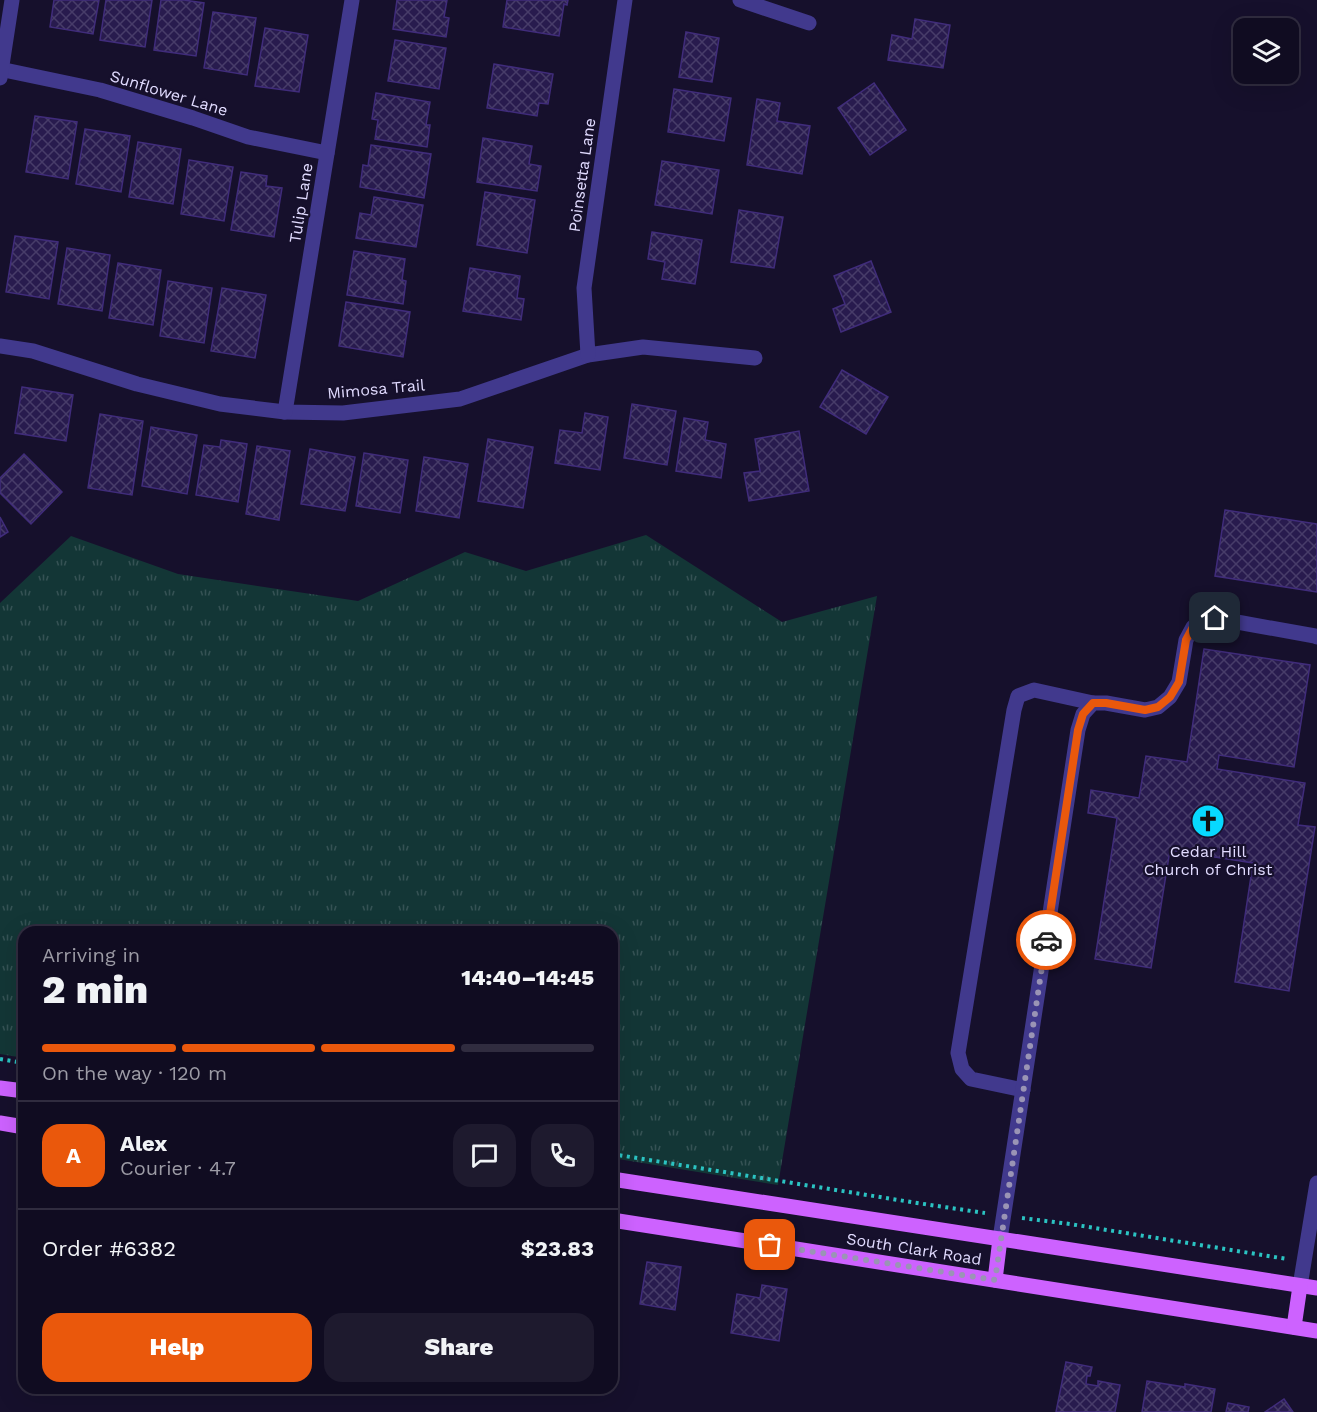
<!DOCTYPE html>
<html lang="en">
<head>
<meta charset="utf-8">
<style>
  :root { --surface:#100c21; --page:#1e1a2e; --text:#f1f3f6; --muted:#9c9ba5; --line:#302c3f; --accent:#ea580c }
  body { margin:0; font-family:"Work Sans",sans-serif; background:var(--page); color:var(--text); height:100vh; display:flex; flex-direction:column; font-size:22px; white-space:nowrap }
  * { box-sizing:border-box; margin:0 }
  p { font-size:20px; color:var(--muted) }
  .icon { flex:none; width:33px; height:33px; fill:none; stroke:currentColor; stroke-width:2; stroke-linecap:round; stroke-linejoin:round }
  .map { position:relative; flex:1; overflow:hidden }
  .sheet { position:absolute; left:18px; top:926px; width:600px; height:468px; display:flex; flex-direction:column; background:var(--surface); border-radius:18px; box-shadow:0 6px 24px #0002,0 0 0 2px var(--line) }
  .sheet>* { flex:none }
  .buttons { position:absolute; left:1233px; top:18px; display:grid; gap:12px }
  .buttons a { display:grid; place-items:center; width:66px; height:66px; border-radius:12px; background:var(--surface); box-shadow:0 6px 24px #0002,0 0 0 2px var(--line); font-size:30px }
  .pin { position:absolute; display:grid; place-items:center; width:51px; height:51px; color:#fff; margin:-26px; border-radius:12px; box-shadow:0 3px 9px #0006 }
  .courier { position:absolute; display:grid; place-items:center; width:60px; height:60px; margin:-30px; border:4px solid #ea580c; border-radius:50%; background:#fff; color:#222; box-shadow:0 2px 8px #0007 }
  .head em { font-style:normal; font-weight:800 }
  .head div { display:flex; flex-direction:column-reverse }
  .head { display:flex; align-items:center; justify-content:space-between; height:102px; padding:0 24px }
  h1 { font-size:39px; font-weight:800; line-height:45px }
  .bar { display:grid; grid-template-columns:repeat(4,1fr); gap:9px 6px; align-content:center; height:72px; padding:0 24px }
  .bar i { height:8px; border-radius:4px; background:var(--line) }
  .bar .active { background:var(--accent) }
  .bar p { grid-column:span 4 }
  .line { display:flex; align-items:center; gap:15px; padding:0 24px; border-top:2px solid var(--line) }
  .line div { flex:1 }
  .round { display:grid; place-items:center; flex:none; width:63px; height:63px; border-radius:18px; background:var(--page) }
  .primary-button { display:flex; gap:12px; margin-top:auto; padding:12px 24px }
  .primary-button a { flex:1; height:69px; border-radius:18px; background:var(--accent); color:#fff; font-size:24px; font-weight:800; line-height:69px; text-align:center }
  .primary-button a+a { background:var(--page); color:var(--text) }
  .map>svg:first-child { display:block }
  .grass { fill:url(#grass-tufts) }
  .building { fill:url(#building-cross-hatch); stroke:#402c7b; stroke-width:1.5 }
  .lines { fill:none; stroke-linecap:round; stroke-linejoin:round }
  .path { stroke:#2bc3c2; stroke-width:4; stroke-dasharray:3 4.5; stroke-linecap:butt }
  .minor { stroke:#41398d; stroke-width:15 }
  .major { stroke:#cd62ff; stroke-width:15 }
  .done { stroke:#9a94b5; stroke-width:6; stroke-dasharray:0 10.8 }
  .route { stroke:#ea580c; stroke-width:8 }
  .labels { text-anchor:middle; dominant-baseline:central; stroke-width:4.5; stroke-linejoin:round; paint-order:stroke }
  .street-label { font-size:16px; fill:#e1dbff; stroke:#16102c }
  .poi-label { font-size:16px; fill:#e1dbff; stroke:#16102c }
</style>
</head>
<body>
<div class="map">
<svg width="1317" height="1412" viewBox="0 0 1317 1412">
  <defs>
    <pattern id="grass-tufts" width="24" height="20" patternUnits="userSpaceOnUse" patternTransform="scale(1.5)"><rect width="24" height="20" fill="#133636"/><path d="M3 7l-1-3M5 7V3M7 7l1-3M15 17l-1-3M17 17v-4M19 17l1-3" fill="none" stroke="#355254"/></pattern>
    <pattern id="building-cross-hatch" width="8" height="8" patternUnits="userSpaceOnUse" patternTransform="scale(1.5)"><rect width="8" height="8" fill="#281b4e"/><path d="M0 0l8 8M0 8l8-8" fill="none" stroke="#473c69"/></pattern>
  </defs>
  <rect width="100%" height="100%" fill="#16102c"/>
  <path class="grass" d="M 646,535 L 782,622 L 877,596 L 778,1185 L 612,1158 L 612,932 L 24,932 L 24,1058 L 0,1054 L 0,603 L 71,536 L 178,574 L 358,601 L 465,552 L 526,571 Z"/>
  <g class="building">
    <path d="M 54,0 L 99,0 L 93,34 L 50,27 Z"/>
    <path d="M 106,0 L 152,0 L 145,47 L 100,40 Z"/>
    <path d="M 161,0 L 184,0 L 204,3 L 196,56 L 154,50 Z"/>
    <path d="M 397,0 L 447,0 L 444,17 L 449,18 L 446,37 L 393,29 Z"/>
    <path d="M 507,0 L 568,0 L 567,5 L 564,4 L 559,36 L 503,27 Z"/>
    <path d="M 213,12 L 256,18 L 247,75 L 204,68 Z"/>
    <path d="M 915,19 L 950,25 L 943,68 L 888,60 L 892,35 L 912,39 Z"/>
    <path d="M 265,28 L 308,35 L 299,92 L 255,86 Z"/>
    <path d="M 686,32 L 719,38 L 712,82 L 679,77 Z"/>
    <path d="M 395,40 L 446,48 L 439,89 L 388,81 Z"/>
    <path d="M 494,64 L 553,74 L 548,104 L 539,103 L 537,116 L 487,108 Z"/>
    <path d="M 874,83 L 906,130 L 870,155 L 838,108 Z"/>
    <path d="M 674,89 L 731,98 L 724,141 L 668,132 Z"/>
    <path d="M 376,93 L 430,102 L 426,125 L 430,125 L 427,147 L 375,139 L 378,120 L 372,119 Z"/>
    <path d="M 757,99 L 780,103 L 777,121 L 810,126 L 802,174 L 747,165 Z"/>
    <path d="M 35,116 L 77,122 L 68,179 L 26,172 Z"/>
    <path d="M 85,129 L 130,136 L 121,192 L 76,184 Z"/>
    <path d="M 483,138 L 532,146 L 529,164 L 541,166 L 537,191 L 477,182 Z"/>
    <path d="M 138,142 L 181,149 L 173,204 L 129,197 Z"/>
    <path d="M 371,145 L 431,154 L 424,198 L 360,187 L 363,165 L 368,166 Z"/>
    <path d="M 189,160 L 233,167 L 224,221 L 181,214 Z"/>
    <path d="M 662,161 L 719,170 L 712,214 L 655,205 Z"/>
    <path d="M 241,172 L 267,176 L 266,186 L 282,188 L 274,237 L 231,230 Z"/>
    <path d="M 485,192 L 535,200 L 527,253 L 477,245 Z"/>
    <path d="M 374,197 L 423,205 L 416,247 L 356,238 L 360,213 L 371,215 Z"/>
    <path d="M 739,210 L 783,217 L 774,268 L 731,262 Z"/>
    <path d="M 652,232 L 702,240 L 695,284 L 662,279 L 665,262 L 648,259 Z"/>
    <path d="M 15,236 L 58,242 L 49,299 L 6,292 Z"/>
    <path d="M 67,248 L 110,255 L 102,311 L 58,304 Z"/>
    <path d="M 354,251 L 405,259 L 402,280 L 406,281 L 403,304 L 347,295 Z"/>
    <path d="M 871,261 L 891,312 L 841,332 L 833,309 L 845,304 L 834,276 Z"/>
    <path d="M 118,263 L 161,270 L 153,325 L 109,318 Z"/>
    <path d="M 470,268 L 520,276 L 517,298 L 524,299 L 521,320 L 463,311 Z"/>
    <path d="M 168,281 L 212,288 L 204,343 L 160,336 Z"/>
    <path d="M 222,288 L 266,295 L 255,358 L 211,351 Z"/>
    <path d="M 346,302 L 410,312 L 403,357 L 339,346 Z"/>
    <path d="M 842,370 L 888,397 L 866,434 L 820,407 Z"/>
    <path d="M 22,387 L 73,395 L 66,441 L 15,433 Z"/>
    <path d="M 632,404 L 676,411 L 667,465 L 624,458 Z"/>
    <path d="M 585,413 L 608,417 L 600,470 L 555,463 L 560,430 L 582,433 Z"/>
    <path d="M 100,414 L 143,421 L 132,495 L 88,488 Z"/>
    <path d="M 684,418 L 708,422 L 705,440 L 726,444 L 721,478 L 676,471 Z"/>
    <path d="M 151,427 L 197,435 L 187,494 L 142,486 Z"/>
    <path d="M 799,431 L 809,491 L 749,501 L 744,473 L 760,471 L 755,439 Z"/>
    <path d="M 488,439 L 533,447 L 523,508 L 478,501 Z"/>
    <path d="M 221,440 L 247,444 L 238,502 L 196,495 L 204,445 L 220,447 Z"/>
    <path d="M 257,446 L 290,451 L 279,520 L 246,514 Z"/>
    <path d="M 310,449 L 355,457 L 345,511 L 301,504 Z"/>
    <path d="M 364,453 L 408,460 L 400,513 L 356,506 Z"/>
    <path d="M 24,454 L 62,492 L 31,524 L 0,493 L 0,478 Z"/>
    <path d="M 424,457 L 468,464 L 459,518 L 416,511 Z"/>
    <path d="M 1225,510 L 1317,524 L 1317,592 L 1215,576 Z"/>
    <path d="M 0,517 L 8,532 L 0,537 Z"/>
    <path d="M 1204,649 L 1310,665 L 1294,767 L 1219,755 L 1217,769 L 1305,783 L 1298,825 L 1315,827 L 1289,991 L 1235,982 L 1253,863 L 1170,850 L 1151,968 L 1095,959 L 1117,818 L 1088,813 L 1091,790 L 1139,798 L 1146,756 L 1187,762 Z"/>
    <path d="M 647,1262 L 681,1267 L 675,1310 L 640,1304 Z"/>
    <path d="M 762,1285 L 787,1289 L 779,1341 L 731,1333 L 737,1294 L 760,1298 Z"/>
    <path d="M 1066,1362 L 1092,1367 L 1090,1376 L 1087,1376 L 1086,1384 L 1098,1386 L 1098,1381 L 1120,1385 L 1115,1412 L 1056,1412 Z"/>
    <path d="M 1147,1381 L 1185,1387 L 1185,1384 L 1215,1389 L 1211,1412 L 1142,1412 Z"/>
    <path d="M 1284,1399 L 1293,1412 L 1265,1412 Z"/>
    <path d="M 1228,1403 L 1249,1407 L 1248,1412 L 1226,1412 Z"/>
  </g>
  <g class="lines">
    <g class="path">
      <path d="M 0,1059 L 24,1063"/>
      <path d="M 612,1154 L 917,1203 L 985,1213"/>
      <path d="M 1022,1218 L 1070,1224 L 1287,1259"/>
    </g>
    <g class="minor">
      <path d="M 740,0 L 809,23"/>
      <path d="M 0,69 L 100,90 L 193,118 L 248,137 L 327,153"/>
      <path d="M 0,78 L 12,0"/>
      <path d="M 0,346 L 33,351 L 137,384 L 220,404 L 285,412 L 343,413 L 460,399 L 588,355 L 643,347 L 755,358"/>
      <path d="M 588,355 L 584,288 L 625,0"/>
      <path d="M 285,412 L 352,0"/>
      <path d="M 1023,1090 L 971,1079 L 962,1069 L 958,1053 L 1014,710 L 1018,696 L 1034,690 L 1093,703"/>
      <path d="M 1000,1239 L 1078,730 L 1083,714 L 1093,703 L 1106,703 L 1145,710 L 1158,707 L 1170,697 L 1179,682 L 1186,640 L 1193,627 L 1204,620 L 1215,618 L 1315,636 L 1317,637"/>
      <path d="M 1300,1286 L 1317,1183"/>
    </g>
    <g class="major">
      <path d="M 0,1088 L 24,1091"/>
      <path d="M 0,1123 L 24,1127"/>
      <path d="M 612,1179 L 1317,1288"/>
      <path d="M 612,1220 L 1317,1331"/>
      <path d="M 995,1280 L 1000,1239"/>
      <path d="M 1294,1327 L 1300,1286"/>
    </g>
  </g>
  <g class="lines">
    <path class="done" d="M 770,1245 L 995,1280 L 1046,940"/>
    <path class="route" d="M 1046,940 L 1078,730 L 1083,714 L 1093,703 L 1106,703 L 1145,710 L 1158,707 L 1170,697 L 1179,682 L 1186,640 L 1193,627 L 1204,620 L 1215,618"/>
  </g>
  <defs>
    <symbol id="church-disc" viewBox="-11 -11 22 22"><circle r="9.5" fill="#07d9ff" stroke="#16102c"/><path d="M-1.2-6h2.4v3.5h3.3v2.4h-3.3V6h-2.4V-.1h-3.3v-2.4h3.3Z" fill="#111"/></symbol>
  </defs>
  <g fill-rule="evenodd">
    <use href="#church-disc" x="1189" y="802" width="38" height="38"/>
  </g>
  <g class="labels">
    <g class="street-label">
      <text transform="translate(169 93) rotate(17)">Sunflower Lane</text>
      <text transform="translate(582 175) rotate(-82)">Poinsetta Lane</text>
      <text transform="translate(301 203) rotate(-81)">Tulip Lane</text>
      <text transform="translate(376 389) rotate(-5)">Mimosa Trail</text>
      <text transform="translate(914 1249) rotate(9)">South Clark Road</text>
    </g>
    <g class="poi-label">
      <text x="1208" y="851">Cedar Hill<tspan x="1208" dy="18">Church of Christ</tspan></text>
    </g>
  </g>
</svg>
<div class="buttons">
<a><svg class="icon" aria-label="layers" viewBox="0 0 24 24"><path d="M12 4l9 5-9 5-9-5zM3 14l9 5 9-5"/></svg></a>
</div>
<div class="pin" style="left:770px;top:1245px;background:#ea580c"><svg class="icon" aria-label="bag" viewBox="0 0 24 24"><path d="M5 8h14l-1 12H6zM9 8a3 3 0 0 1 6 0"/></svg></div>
<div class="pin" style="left:1215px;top:618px;background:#1f2937"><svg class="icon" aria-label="home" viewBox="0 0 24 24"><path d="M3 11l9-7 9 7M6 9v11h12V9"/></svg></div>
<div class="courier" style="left:1046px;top:940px"><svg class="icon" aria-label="car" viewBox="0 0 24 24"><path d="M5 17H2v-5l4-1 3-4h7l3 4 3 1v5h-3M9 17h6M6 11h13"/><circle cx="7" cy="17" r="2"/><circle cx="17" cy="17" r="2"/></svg></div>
<section class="sheet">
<div class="head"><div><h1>2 min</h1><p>Arriving in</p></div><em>14:40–14:45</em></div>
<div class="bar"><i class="active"></i><i class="active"></i><i class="active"></i><i></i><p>On the way · 120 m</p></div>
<div class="line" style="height:108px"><b class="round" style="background:var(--accent);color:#fff">A</b><div><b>Alex</b><p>Courier · 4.7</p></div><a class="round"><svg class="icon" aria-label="chat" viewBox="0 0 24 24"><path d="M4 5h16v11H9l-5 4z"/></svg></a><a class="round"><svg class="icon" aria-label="phone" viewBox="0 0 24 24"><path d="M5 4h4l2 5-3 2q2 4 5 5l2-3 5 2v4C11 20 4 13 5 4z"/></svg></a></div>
<div class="line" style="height:78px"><div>Order #6382</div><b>$23.83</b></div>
<div class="primary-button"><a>Help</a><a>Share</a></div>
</section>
</div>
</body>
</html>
